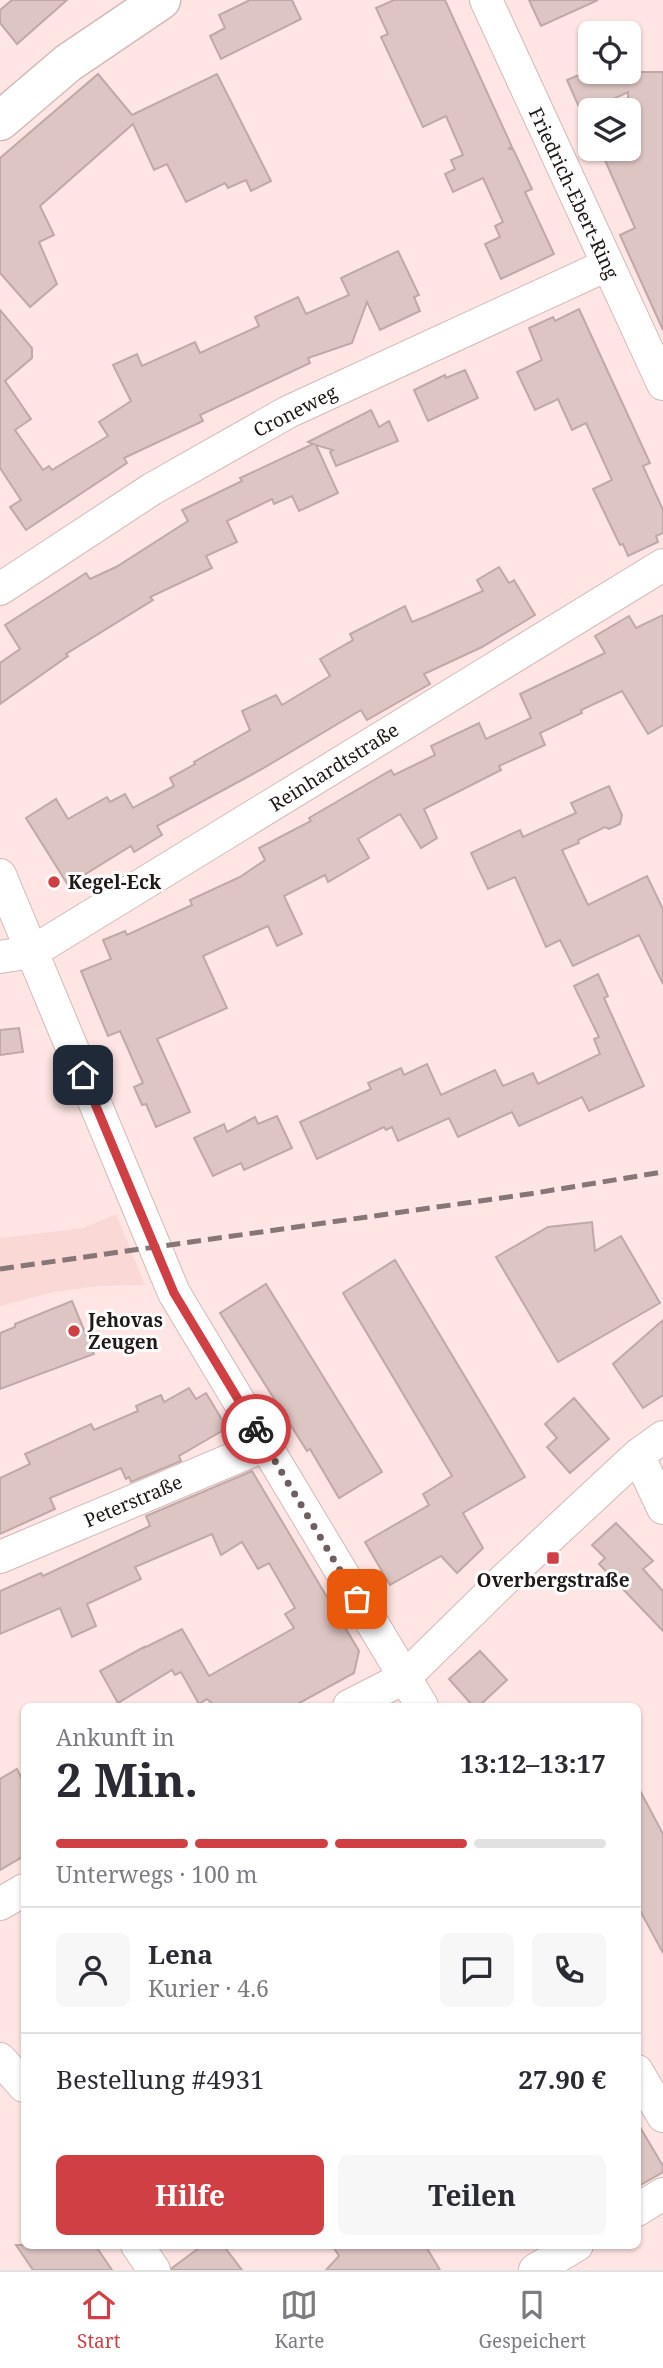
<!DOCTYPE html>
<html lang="de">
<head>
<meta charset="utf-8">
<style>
  :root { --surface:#fff; --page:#f7f7f7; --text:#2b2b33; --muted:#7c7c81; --line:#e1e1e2; --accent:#cf3f44 }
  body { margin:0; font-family:"Noto Serif",serif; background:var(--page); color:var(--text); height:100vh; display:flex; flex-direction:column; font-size:26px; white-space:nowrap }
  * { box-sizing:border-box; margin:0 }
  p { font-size:23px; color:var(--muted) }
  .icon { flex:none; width:38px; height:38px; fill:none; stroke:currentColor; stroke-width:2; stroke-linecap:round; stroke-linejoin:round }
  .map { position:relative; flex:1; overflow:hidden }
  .details { position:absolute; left:21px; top:1703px; width:620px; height:546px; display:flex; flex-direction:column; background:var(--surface); border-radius:10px; box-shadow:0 2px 5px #0004 }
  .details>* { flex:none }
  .tools { position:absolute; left:578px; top:21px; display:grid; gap:14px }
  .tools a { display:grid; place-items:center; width:63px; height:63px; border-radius:10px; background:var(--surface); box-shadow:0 2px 5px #0004; font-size:35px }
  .pin { position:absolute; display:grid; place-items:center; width:60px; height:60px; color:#fff; margin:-30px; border-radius:14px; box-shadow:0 4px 10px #0006 }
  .courier { position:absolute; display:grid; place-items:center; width:70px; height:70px; margin:-35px; border:5px solid #cf3f44; border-radius:50%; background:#fff; color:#222; box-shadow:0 2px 9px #0007 }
  .overview em { font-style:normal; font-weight:700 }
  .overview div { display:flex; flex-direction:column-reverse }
  .overview { display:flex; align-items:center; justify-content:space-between; height:119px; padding:0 35px }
  h1 { font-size:46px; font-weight:700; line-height:52px }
  .bar { display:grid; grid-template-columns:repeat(4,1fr); gap:10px 7px; align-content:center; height:84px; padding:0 35px }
  .bar i { height:9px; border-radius:5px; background:var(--line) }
  .bar .on { background:var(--accent) }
  .bar p { grid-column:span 4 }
  .line { display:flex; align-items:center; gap:18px; padding:0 35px; border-top:2px solid var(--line) }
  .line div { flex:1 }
  .round { display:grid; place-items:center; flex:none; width:74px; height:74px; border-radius:10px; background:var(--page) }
  .cta { display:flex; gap:14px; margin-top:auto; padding:14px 35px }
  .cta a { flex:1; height:80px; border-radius:10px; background:var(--accent); color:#fff; font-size:28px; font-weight:700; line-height:80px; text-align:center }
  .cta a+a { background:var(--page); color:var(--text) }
  .menu { display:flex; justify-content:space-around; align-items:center; height:98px; border-top:2px solid var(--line); background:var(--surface); font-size:19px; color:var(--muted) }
  .menu a { display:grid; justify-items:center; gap:4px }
  .menu .on { color:var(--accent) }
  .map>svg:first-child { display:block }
  .built { fill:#fad8d5 }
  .building { fill:#ddc5c3; stroke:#c0a8a6; stroke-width:2 }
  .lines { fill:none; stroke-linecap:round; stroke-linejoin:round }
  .minor-casing { stroke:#d2b9b8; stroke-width:34 }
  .major-casing { stroke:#d2b9b8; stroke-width:41 }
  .minor { stroke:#fff; stroke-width:32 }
  .major { stroke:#fff; stroke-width:38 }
  .rail { stroke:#867675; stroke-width:5; stroke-dasharray:14 7; stroke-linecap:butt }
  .done { stroke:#6f605f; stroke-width:7; stroke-dasharray:0 12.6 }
  .route { stroke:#cf3f44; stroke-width:9 }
  .poi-dot { fill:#cf3f44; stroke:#fff; stroke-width:2.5 }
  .labels { text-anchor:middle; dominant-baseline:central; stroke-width:6; stroke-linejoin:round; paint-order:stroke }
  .street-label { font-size:19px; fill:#211818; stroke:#fff }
  .poi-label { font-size:19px; font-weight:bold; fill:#211818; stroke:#fff; text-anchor:start }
</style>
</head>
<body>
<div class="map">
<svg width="663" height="2270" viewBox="0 0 663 2270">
  <rect width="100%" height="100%" fill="#ffe6e4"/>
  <path class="built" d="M 116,1214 L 145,1285 L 98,1286 L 54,1292 L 0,1306 L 0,1238 L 83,1228 Z"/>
  <g class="building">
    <path d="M 12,0 L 67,0 L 17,44 L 0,23 L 0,10 Z"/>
    <path d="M 250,0 L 292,0 L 301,19 L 221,59 L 210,36 L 225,28 L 219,15 Z"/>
    <path d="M 394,0 L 445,0 L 512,147 L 508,149 L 513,149 L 532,189 L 525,192 L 554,254 L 501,279 L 485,244 L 500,237 L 495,226 L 503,222 L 483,178 L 453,192 L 445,174 L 455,169 L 451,160 L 463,155 L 446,116 L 423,127 L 381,37 L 388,34 L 376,8 Z"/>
    <path d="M 529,0 L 598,0 L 541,26 Z"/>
    <path d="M 586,72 L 663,72 L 663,330 L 620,235 L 635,228 L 600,149 L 628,149 L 628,92 L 582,114 L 567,80 Z"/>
    <path d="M 98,74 L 132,115 L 217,74 L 271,181 L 251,191 L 246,180 L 228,188 L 225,183 L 186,202 L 167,164 L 154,170 L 133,124 L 40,206 L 54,235 L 39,242 L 57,284 L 30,307 L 0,273 L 0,158 Z"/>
    <path d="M 398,251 L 419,295 L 414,297 L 420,311 L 380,330 L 367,302 L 352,343 L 308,358 L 310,363 L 200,415 L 203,421 L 124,458 L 127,463 L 26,530 L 10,507 L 21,500 L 0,468 L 0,310 L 32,348 L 32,358 L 5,381 L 31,419 L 15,430 L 43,470 L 49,466 L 52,470 L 108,436 L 99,422 L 131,401 L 113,365 L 137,354 L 142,366 L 195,342 L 200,353 L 259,326 L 255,317 L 298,297 L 306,314 L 349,295 L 341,278 Z"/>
    <path d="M 579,309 L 650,463 L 643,466 L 663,510 L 663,533 L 656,536 L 658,542 L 628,556 L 623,544 L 620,545 L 593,489 L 612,480 L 586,423 L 572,430 L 558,399 L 535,410 L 517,372 L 542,360 L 529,328 L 553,317 L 555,321 Z"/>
    <path d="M 465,370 L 478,398 L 428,421 L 414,390 L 445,375 L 446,378 Z"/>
    <path d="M 371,410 L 379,427 L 389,421 L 398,441 L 336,466 L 330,452 L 333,450 L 316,445 L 338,493 L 299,511 L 292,496 L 274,504 L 272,499 L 227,521 L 237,542 L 206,556 L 212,568 L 150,597 L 153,600 L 66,654 L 68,656 L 0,704 L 0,663 L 20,649 L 5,625 L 86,573 L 90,579 L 116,567 L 188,521 L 182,510 L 242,481 L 240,478 L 313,444 L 308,442 Z"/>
    <path d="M 499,567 L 509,583 L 514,580 L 535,615 L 482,647 L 424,674 L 430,684 L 367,720 L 361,710 L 262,769 L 157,826 L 162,835 L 134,852 L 131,846 L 68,885 L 26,818 L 56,799 L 68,819 L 107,797 L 110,802 L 125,794 L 133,808 L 174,786 L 170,778 L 195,764 L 194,762 L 250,730 L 242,711 L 276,695 L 282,705 L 330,676 L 320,659 L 353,640 L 350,634 L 405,606 L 412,622 L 427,616 L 483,591 L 477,580 Z"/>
    <path d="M 663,615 L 663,725 L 648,734 L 622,691 L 581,710 L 582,713 L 540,733 L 545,745 L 499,766 L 501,770 L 424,809 L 437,838 L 421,848 L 400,814 L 358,839 L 369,858 L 328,882 L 325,875 L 284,896 L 302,934 L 277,946 L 268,926 L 203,956 L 227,1008 L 157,1039 L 190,1112 L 156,1127 L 146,1104 L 142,1105 L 134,1087 L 143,1083 L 120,1031 L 108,1036 L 81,971 L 111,959 L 103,940 L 125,931 L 127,935 L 192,905 L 190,900 L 240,877 L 265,860 L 259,848 L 311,821 L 309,818 L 391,770 L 394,775 L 435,755 L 431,746 L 479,723 L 486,739 L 531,718 L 520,694 L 605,653 L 595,636 L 629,616 L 636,628 Z"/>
    <path d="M 609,786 L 622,815 L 620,824 L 609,829 L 605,827 L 578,840 L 579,843 L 562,850 L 588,905 L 647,876 L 663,909 L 663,984 L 639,935 L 573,966 L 560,940 L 546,947 L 515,877 L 488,889 L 471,853 L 520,830 L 523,837 L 576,813 L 571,803 Z"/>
    <path d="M 598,974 L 608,996 L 604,998 L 644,1086 L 589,1111 L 582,1097 L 519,1126 L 512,1112 L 458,1137 L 449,1118 L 398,1141 L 392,1127 L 386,1130 L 384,1127 L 317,1159 L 300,1122 L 371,1089 L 368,1083 L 401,1068 L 404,1075 L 427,1064 L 441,1095 L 495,1070 L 503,1086 L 533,1073 L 538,1084 L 600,1054 L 594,1039 L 599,1037 L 574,986 Z"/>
    <path d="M 19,1028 L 23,1052 L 0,1055 L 0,1030 Z"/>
    <path d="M 277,1116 L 292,1148 L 244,1170 L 241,1163 L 213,1176 L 194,1138 L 224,1124 L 227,1132 L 255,1117 L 258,1124 Z"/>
    <path d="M 592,1222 L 595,1251 L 621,1236 L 660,1303 L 558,1362 L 496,1257 L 548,1227 Z"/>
    <path d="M 395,1260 L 525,1477 L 463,1513 L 483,1548 L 457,1573 L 441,1556 L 390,1585 L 365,1542 L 429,1505 L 423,1494 L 452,1476 L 343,1293 Z"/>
    <path d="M 266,1284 L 382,1472 L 339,1498 L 310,1449 L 307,1451 L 220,1313 Z"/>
    <path d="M 72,1301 L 94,1354 L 0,1389 L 0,1333 L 15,1327 L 15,1324 Z"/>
    <path d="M 663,1320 L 663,1395 L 643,1408 L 613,1364 Z"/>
    <path d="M 189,1388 L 196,1399 L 206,1393 L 227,1428 L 179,1456 L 181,1461 L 131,1482 L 129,1477 L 126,1479 L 121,1468 L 50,1498 L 55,1509 L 0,1534 L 0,1478 L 30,1464 L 25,1454 L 91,1424 L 94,1430 L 138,1411 L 136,1406 L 147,1401 L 161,1395 L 164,1402 Z"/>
    <path d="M 574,1398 L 609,1439 L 570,1473 L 547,1447 L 557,1438 L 545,1424 Z"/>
    <path d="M 252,1471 L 359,1651 L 354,1673 L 294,1706 L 215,1706 L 207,1699 L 199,1704 L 181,1672 L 175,1675 L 172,1670 L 118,1703 L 100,1671 L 144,1647 L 144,1648 L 182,1629 L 209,1676 L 294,1628 L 285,1614 L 295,1608 L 269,1563 L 258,1569 L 242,1542 L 221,1555 L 212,1534 L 135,1567 L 141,1579 L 87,1604 L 96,1626 L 72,1637 L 60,1608 L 0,1634 L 0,1591 L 41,1573 L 43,1576 L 150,1526 L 146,1516 Z"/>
    <path d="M 616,1523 L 653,1561 L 643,1569 L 663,1591 L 663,1631 L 599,1564 L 605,1558 L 592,1545 Z"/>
    <path d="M 480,1651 L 507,1680 L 479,1706 L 473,1706 L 449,1679 Z"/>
    <path d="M 17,1769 L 24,1783 L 24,1856 L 0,1870 L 0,1779 Z"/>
    <path d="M 637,1785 L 663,1834 L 663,1953 L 637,1905 Z"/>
    <path d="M 637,2122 L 663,2166 L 663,2172 L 637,2187 Z"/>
    <path d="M 16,2245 L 95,2245 L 112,2270 L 33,2270 Z"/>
    <path d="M 203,2245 L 223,2245 L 242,2270 L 172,2270 L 172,2268 Z"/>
    <path d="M 332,2245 L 425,2245 L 440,2270 L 326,2270 L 339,2256 Z"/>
  </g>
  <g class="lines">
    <defs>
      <g id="minor">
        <path d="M 486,0 L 663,384"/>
        <path d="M 0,589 L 152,489 L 288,412 L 607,265"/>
        <path d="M 0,875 L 174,1293 L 422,1706"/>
        <path d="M 0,957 L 32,952 L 663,565"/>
        <path d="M 638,1455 L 663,1508"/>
        <path d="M 0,1557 L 266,1445"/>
        <path d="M 349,1706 L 404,1678 L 508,1576 L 638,1455 L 663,1437"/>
        <path d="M 0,1904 L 24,1890"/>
        <path d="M 0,2059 L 24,2086"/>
        <path d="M 637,2071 L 663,2116"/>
        <path d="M 637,2210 L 663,2194"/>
        <path d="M 137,2245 L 154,2270"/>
        <path d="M 535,2270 L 577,2245"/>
      </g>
      <path id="major" d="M 0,121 L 68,63 L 161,0"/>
    </defs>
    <use href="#minor" class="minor-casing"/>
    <use href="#major" class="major-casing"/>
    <use href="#minor" class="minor"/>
    <use href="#major" class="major"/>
    <path class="rail" d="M 0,1269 L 529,1194 L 663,1172"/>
  </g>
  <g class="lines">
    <path class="done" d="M 256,1429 L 357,1599"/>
    <path class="route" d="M 83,1075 L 174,1293 L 256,1429"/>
  </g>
  <g class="poi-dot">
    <circle cx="54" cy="882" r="7"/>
    <circle cx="74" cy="1331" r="7"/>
    <rect x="546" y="1551" width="14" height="14" rx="3.5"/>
  </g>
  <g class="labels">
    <g class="street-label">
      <text transform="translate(574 193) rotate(65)">Friedrich-Ebert-Ring</text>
      <text transform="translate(295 411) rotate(-27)">Croneweg</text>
      <text transform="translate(334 767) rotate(-32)">Reinhardtstraße</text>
      <text transform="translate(133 1501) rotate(-23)">Peterstraße</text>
    </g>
    <g class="poi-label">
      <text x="68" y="882">Kegel-Eck</text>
      <text x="88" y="1320">Jehovas<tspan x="88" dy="22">Zeugen</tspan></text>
      <text x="553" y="1580" text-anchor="middle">Overbergstraße</text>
    </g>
  </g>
</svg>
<div class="tools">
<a><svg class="icon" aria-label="locate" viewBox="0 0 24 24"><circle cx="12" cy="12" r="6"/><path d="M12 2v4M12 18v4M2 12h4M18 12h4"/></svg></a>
<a><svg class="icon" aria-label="layers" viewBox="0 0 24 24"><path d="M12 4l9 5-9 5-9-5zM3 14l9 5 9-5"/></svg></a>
</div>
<div class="pin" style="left:357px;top:1599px;background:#ea580c"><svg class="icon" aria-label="bag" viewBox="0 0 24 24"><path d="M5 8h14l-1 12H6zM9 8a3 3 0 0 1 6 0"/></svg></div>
<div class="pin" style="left:83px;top:1075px;background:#1f2937"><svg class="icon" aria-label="home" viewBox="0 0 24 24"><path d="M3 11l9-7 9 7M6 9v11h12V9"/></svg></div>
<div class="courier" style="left:256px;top:1429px"><svg class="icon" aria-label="bike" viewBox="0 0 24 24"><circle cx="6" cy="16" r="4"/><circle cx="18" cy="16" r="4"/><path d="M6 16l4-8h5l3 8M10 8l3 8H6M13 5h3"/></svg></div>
<section class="details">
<div class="overview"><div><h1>2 Min.</h1><p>Ankunft in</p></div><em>13:12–13:17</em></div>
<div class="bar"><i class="on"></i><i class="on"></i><i class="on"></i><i></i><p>Unterwegs · 100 m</p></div>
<div class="line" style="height:126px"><a class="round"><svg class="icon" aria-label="person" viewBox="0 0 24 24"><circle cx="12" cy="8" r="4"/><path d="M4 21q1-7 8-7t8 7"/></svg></a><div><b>Lena</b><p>Kurier · 4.6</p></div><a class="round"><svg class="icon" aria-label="chat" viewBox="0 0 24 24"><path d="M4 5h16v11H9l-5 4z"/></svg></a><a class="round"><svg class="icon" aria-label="phone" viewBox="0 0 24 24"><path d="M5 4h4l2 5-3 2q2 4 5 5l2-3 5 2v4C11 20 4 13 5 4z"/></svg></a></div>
<div class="line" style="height:91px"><div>Bestellung #4931</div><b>27.90 €</b></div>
<div class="cta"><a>Hilfe</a><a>Teilen</a></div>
</section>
</div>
<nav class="menu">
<a class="on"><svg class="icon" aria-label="home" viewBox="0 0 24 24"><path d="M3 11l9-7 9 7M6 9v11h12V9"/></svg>Start</a>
<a><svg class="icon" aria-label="map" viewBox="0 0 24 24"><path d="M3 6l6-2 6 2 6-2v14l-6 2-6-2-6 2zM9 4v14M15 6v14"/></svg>Karte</a>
<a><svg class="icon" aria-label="saved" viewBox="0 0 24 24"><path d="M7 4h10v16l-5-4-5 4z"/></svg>Gespeichert</a>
</nav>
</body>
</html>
